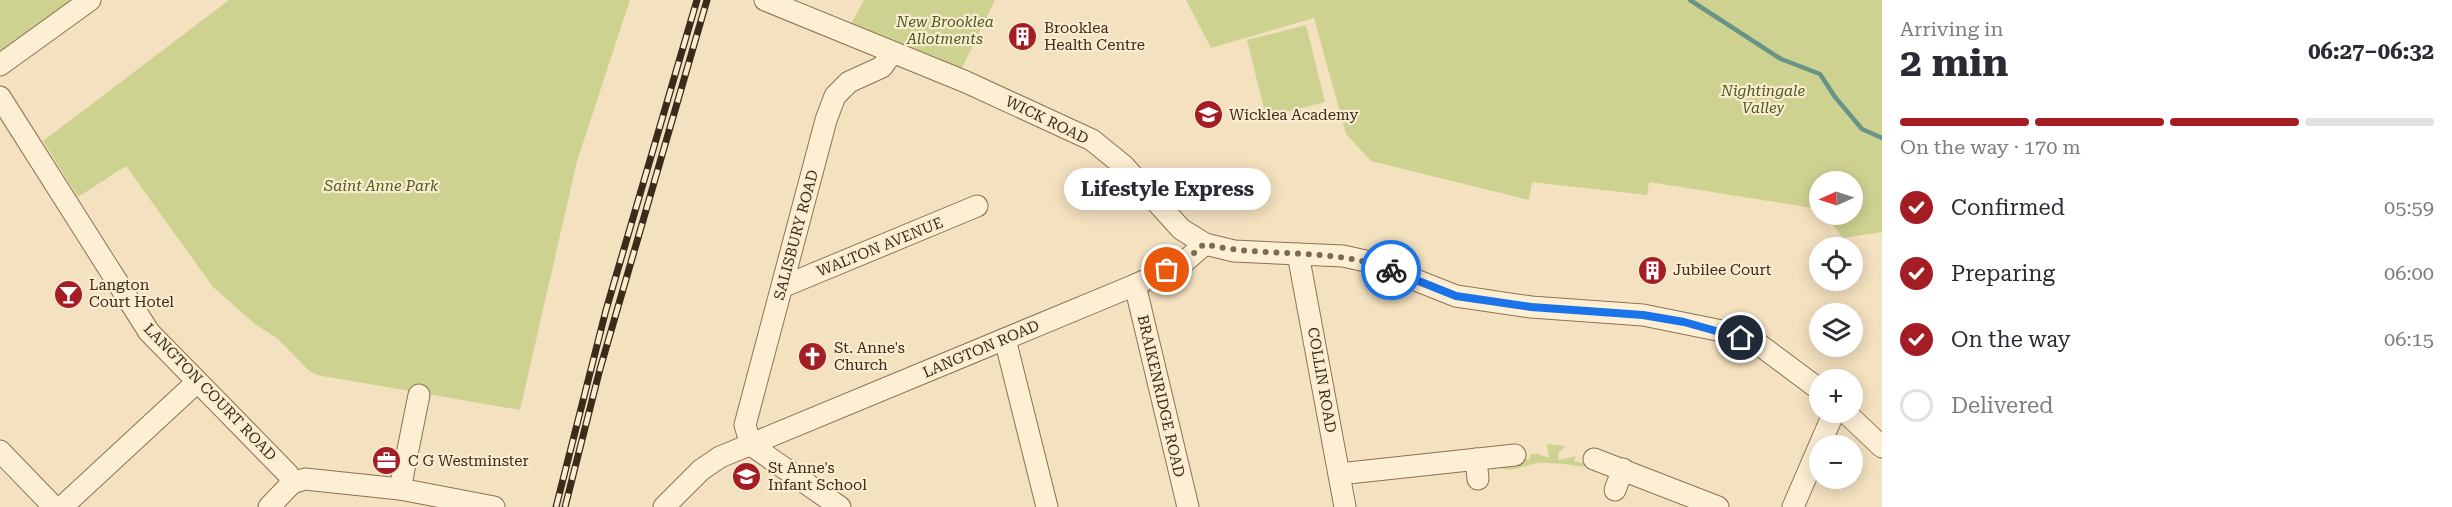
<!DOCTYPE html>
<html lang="en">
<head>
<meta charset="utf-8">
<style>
  :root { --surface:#fff; --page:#f7f7f7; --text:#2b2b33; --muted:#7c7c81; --line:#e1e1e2; --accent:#a41d24 }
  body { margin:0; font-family:"Roboto Serif",serif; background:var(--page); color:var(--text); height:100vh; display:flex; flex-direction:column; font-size:22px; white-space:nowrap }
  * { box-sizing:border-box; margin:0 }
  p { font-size:20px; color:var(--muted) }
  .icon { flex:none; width:33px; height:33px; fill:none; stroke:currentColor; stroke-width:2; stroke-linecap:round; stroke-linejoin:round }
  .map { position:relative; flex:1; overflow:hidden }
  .drawer { display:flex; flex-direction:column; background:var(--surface); width:570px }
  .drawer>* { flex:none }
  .needle { width:39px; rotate:267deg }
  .buttons { position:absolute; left:1809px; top:171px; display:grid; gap:12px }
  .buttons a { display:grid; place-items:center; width:54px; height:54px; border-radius:50%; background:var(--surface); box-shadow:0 3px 15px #0003; font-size:30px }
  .pin { position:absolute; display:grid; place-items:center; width:51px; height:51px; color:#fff; margin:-26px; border:3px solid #fff; border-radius:50%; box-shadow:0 2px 6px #0007 }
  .courier { position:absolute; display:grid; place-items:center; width:60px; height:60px; margin:-30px; border:4px solid #1a73e8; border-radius:50%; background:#fff; color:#222; box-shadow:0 2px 8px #0007 }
  .bubble { position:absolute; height:42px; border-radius:21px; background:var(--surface); box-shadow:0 3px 15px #0003; font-size:20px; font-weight:700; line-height:42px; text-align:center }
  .summary em { font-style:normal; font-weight:700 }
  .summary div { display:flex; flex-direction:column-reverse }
  .summary { display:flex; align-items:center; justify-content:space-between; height:102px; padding:0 18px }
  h1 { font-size:39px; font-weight:700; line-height:45px }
  .bar { display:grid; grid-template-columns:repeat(4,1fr); gap:9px 6px; align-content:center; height:72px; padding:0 18px }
  .bar i { height:8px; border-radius:4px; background:var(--line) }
  .bar .active { background:var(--accent) }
  .bar p { grid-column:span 4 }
  ol { padding:0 18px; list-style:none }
  li { display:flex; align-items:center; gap:18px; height:66px }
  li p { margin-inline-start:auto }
  li .icon { padding:6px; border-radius:50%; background:var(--accent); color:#fff; stroke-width:4 }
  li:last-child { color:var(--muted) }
  li i { width:33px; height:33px; border:3px solid var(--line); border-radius:50% }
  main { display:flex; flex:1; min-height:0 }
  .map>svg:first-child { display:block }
  .green { fill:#ced291 }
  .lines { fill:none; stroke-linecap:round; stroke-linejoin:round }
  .stream { stroke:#689487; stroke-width:4.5 }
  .minor-casing { stroke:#8e7155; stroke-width:23 }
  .minor { stroke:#fdefd3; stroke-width:21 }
  .rail-casing { stroke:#3c2a1b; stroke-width:7 }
  .rail { stroke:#f9eccf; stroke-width:4.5; stroke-dasharray:14; stroke-linecap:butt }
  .done { stroke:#7c6a54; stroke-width:6; stroke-dasharray:0 10.8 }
  .route { stroke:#1a73e8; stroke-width:8 }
  .labels { text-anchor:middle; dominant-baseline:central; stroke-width:4.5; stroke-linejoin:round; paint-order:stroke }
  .park-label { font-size:15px; font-style:italic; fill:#4e5b1f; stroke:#f9eccf }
  .poi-label { font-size:15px; fill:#3c2a1b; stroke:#f9eccf; text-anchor:start }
  .street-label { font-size:15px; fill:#3c2a1b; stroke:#f9eccf }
</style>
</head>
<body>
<main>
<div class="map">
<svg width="1882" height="507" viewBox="0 0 1882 507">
  <rect width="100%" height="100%" fill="#f3e1bf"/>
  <g class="green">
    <path d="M 0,0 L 75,0 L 0,51 Z"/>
    <path d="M 229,0 L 630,0 L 577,161 L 520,410 L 317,375 L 307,369 L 278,339 L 255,324 L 213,287 L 126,166 L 78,197 L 43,141 Z"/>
    <path d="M 864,0 L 995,0 L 961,70 L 850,26 Z"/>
    <path d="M 1186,0 L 1882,0 L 1882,232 L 1843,238 L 1825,215 L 1852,214 L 1852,182 L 1820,182 L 1819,209 L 1649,182 L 1647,195 L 1532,182 L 1529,200 L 1371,161 L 1346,134 L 1314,18 L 1211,48 Z"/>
    <path d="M 1306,25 L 1325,102 L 1266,117 L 1247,40 Z"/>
    <path d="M 1547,444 L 1565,446 L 1558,454 L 1559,460 L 1576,456 L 1574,461 L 1585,463 L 1583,467 C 1573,465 1549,462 1539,463 C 1524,465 1517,471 1501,469 L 1501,466 L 1520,464 L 1521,460 L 1530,459 L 1530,454 L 1538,454 L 1549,458 Z"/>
  </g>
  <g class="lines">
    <path class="stream" d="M 1690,0 L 1781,59 L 1820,74 L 1835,97 L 1862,129 L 1882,138"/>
    <defs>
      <g id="minor">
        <path d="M 765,0 L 966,82 L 1092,140 L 1124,166 L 1181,229 L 1205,244 L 1234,251 L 1343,256 L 1370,262 L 1456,296 L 1531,307 L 1643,315 L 1722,331 L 1757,343 L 1820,390"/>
        <path d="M 0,65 L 90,0"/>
        <path d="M 0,97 L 149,332 L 288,474 L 292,483"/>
        <path d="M 1298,254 L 1345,507"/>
        <path d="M 1135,285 L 1188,507"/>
        <path d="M 782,287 L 977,206"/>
        <path d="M 1005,339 L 1047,507"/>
        <path d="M 1845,412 L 1882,447"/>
        <path d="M 751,445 L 745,425 L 826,120 L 835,96 L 849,82 L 882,67 L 892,53"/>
        <path d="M 751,445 L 840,507"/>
        <path d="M 0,451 L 54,507"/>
        <path d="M 1476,459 L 1478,479"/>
        <path d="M 1594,459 L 1718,507"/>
        <path d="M 1339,474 L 1515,455"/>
        <path d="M 292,483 L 305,479 L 400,489 L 494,507"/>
        <path d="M 400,489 L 419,395"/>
        <path d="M 1615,490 L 1623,469"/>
        <path d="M 62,507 L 197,382"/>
        <path d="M 269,507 L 292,483"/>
        <path d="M 664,507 L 701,470 L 720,457 L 1135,285 L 1183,263 L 1205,244"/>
        <path d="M 1793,507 L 1834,412"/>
      </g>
    </defs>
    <use href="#minor" class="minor-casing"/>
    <use href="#minor" class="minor"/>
    <defs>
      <g id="rail">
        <path d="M 556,507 L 606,310 L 697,0"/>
        <path d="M 565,507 L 600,369 L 707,0"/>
      </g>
    </defs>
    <use href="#rail" class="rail-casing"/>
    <use href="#rail" class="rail"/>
  </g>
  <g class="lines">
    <path class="done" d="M 1167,270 L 1183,263 L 1204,244 C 1266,259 1331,246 1391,270"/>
    <path class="route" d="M 1391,270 L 1456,296 L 1531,307 L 1643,315 L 1684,322 L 1741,338"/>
  </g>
  <defs>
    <symbol id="building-disc" viewBox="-11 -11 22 22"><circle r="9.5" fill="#a41d24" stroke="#f9eccf"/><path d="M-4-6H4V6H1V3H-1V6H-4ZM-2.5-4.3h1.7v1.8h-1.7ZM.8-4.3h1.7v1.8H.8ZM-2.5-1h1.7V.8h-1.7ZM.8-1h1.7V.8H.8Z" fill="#fff"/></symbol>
    <symbol id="school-disc" viewBox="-11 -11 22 22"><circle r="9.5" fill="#a41d24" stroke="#f9eccf"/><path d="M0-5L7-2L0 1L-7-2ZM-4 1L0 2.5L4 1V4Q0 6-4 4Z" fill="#fff"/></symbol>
    <symbol id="bar-disc" viewBox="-11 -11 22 22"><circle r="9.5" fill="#a41d24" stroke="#f9eccf"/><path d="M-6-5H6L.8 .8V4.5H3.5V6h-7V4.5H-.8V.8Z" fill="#fff"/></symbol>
    <symbol id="church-disc" viewBox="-11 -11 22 22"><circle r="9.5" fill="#a41d24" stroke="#f9eccf"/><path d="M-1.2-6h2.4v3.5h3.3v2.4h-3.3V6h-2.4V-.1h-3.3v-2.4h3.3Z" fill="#fff"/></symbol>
    <symbol id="office-disc" viewBox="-11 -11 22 22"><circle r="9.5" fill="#a41d24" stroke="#f9eccf"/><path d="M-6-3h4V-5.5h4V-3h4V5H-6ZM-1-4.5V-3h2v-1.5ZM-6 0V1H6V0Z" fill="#fff"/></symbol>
  </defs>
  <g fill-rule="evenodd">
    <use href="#building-disc" x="1006" y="20" width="33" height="33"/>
    <use href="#school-disc" x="1192" y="98" width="33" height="33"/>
    <use href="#building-disc" x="1636" y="254" width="33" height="33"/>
    <use href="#bar-disc" x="52" y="278" width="33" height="33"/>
    <use href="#church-disc" x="796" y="340" width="33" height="33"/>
    <use href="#office-disc" x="370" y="444" width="33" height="33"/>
    <use href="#school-disc" x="730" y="460" width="33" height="33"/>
  </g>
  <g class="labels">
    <g class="park-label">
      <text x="945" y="22">New Brooklea<tspan x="945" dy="17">Allotments</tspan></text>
      <text x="1763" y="91">Nightingale<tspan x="1763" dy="17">Valley</tspan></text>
      <text x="381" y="186">Saint Anne Park</text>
    </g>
    <g class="poi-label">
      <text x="1044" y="28">Brooklea<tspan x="1044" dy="17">Health Centre</tspan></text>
      <text x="1229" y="115">Wicklea Academy</text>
      <text x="1673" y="270">Jubilee Court</text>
      <text x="89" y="285">Langton<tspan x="89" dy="17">Court Hotel</tspan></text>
      <text x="834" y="348">St. Anne's<tspan x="834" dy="17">Church</tspan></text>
      <text x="408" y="461">C G Westminster</text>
      <text x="768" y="468">St Anne's<tspan x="768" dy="17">Infant School</tspan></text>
    </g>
    <g class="street-label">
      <text transform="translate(1047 120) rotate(26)">WICK ROAD</text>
      <text transform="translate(796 235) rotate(-75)">SALISBURY ROAD</text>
      <text transform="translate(880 247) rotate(-22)">WALTON AVENUE</text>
      <text transform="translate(981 349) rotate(-23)">LANGTON ROAD</text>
      <text transform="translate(1322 380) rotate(80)">COLLIN ROAD</text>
      <text transform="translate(210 392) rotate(46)">LANGTON COURT ROAD</text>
      <text transform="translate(1161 396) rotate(77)">BRAIKENRIDGE ROAD</text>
    </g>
  </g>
</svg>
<div class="buttons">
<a><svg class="needle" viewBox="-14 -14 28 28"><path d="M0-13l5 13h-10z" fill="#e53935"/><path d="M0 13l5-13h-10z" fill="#7c7c81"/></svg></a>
<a><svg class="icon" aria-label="locate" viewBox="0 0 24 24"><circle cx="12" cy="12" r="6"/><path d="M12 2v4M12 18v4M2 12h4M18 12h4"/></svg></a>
<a><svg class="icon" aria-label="layers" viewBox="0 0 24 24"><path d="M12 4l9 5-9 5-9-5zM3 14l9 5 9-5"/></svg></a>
<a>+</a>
<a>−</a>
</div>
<div class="pin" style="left:1167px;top:270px;background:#ea580c"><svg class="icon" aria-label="bag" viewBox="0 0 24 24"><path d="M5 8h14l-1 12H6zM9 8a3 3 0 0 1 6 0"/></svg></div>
<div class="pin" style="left:1741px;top:338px;background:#1f2937"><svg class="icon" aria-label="home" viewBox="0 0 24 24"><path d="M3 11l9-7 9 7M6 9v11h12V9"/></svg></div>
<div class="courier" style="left:1391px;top:270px"><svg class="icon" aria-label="bike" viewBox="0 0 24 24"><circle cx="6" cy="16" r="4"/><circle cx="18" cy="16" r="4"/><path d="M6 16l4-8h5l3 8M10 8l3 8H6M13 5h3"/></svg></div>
<div class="bubble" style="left:1064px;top:168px;width:207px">Lifestyle Express</div>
</div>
<section class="drawer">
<div class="summary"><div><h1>2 min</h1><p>Arriving in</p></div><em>06:27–06:32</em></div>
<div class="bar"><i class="active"></i><i class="active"></i><i class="active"></i><i></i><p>On the way · 170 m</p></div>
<ol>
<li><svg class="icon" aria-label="check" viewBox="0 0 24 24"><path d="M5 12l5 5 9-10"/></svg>Confirmed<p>05:59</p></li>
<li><svg class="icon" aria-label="check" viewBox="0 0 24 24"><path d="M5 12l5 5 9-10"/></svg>Preparing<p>06:00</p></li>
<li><svg class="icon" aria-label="check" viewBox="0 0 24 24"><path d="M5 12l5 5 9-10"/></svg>On the way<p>06:15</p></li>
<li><i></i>Delivered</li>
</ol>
</section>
</main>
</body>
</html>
